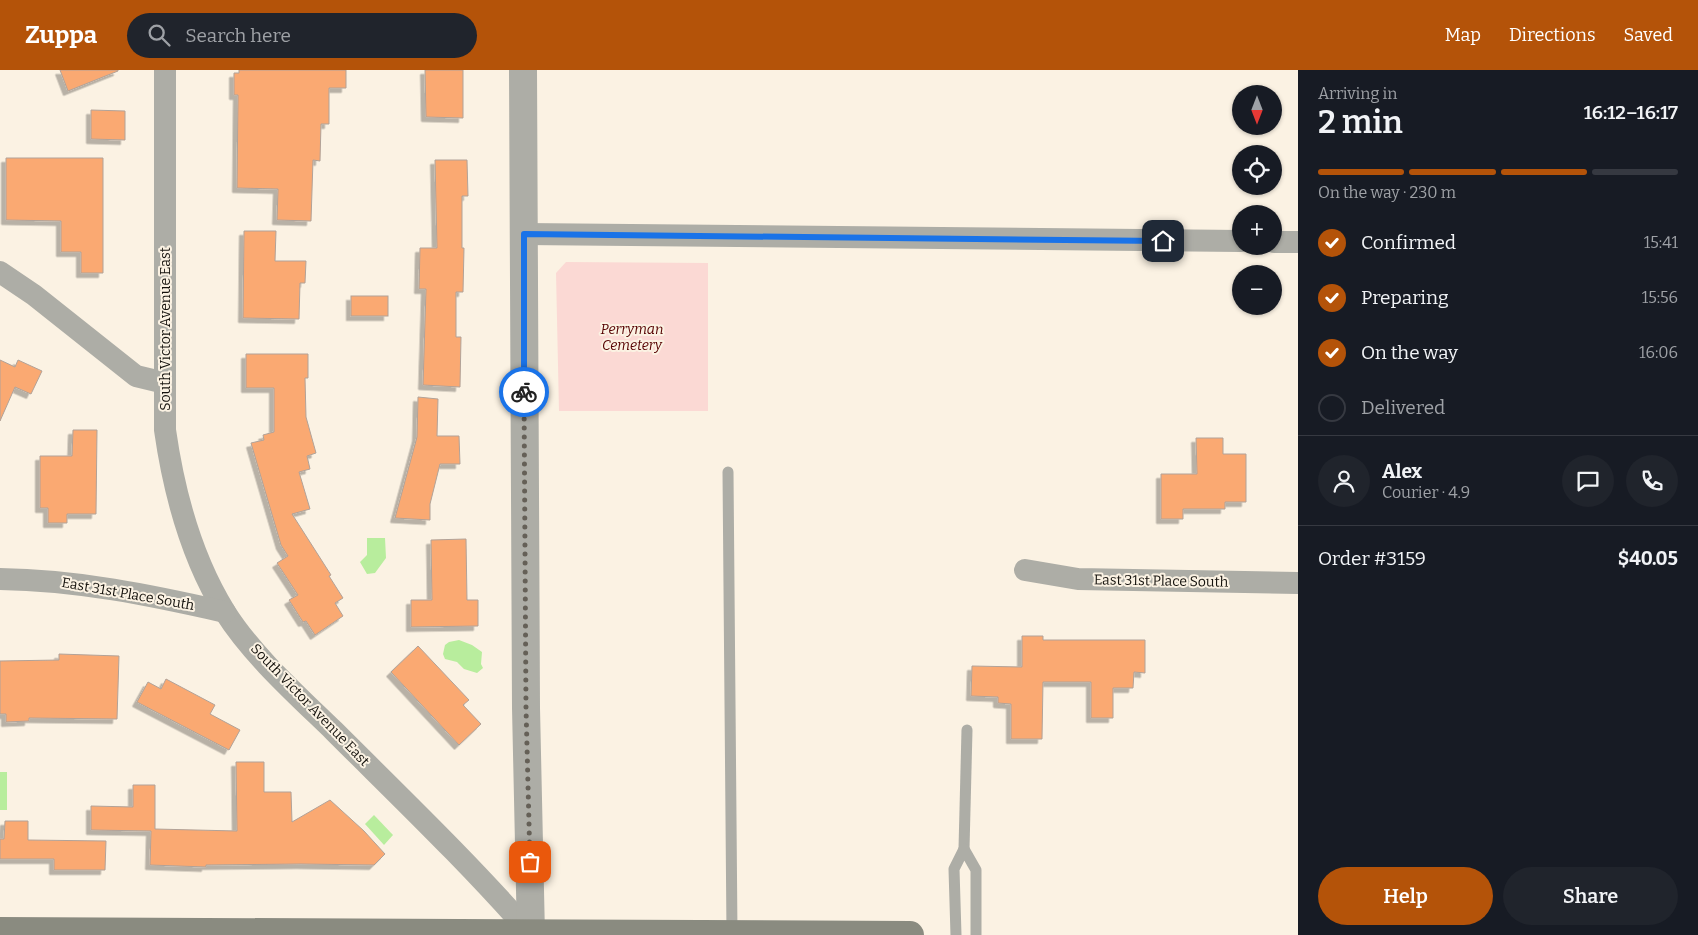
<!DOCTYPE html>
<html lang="en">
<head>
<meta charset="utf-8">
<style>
  :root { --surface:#171b24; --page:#20242c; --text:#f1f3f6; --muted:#9ea1a6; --line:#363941; --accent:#b45309 }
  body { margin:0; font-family:Bitter,serif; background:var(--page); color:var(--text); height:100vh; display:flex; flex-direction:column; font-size:19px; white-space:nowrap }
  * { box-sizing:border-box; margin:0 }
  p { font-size:16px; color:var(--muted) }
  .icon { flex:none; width:28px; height:28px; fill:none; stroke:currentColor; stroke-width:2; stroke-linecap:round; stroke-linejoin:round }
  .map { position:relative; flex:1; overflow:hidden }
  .drawer { display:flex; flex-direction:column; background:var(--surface); width:400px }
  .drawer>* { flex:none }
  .needle { width:32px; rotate:180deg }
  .buttons { position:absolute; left:1232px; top:15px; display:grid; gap:10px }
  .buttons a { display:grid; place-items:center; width:50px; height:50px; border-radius:50%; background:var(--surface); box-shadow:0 1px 4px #0004; font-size:25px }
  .pin { position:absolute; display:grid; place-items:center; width:42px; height:42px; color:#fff; margin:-21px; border-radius:10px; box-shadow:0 2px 8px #0006 }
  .courier { position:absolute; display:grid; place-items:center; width:50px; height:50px; margin:-25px; border:4px solid #1a73e8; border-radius:50%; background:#fff; color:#222; box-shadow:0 1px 6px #0007 }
  .summary em { font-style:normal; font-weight:600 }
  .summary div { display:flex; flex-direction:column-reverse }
  .summary { display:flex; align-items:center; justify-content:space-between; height:85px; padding:0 20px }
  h1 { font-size:32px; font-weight:600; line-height:38px }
  .bar { display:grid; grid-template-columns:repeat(4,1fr); gap:8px 5px; align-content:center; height:60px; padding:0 20px }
  .bar i { height:6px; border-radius:4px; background:var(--line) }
  .bar .active { background:var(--accent) }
  .bar p { grid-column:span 4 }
  .line { display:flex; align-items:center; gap:12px; padding:0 20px; border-top:1px solid var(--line) }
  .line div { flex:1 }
  .round { display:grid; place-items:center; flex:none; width:52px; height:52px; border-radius:26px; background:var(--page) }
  ol { padding:0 20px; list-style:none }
  li { display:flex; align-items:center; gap:15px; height:55px }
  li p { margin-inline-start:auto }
  li .icon { padding:5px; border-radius:50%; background:var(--accent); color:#fff; stroke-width:4 }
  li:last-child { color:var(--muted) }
  li i { width:28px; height:28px; border:2px solid var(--line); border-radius:50% }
  .cta { display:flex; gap:10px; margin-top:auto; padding:10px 20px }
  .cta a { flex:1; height:58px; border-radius:30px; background:var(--accent); color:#fff; font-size:20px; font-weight:600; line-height:58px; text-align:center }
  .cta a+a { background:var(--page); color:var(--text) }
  header { display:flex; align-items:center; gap:30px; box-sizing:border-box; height:70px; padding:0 25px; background:var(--accent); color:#fff }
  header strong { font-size:24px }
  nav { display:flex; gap:28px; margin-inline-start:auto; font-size:18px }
  .search { width:350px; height:45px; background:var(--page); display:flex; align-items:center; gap:12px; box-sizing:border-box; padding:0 18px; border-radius:28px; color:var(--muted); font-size:19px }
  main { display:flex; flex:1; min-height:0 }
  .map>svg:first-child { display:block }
  .green { fill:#fbd9d4 }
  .water { fill:#b8ed9d }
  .building { fill:#faa972; stroke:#b1a298; filter:url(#shadow) }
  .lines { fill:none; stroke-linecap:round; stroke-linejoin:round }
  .service { stroke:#adada6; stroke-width:11 }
  .minor { stroke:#adada6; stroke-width:22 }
  .tertiary { stroke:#adada6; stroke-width:28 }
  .secondary { stroke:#8a8b80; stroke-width:28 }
  .done { stroke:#656057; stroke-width:5; stroke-dasharray:0 9 }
  .route { stroke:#1a73e8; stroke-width:6 }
  .labels { text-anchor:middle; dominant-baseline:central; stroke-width:4; stroke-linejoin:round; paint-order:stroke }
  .street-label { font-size:14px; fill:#14110c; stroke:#fbf2e3 }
  .park-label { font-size:14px; font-style:italic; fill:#560001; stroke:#fbf2e3 }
</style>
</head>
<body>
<header>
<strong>Zuppa</strong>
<div class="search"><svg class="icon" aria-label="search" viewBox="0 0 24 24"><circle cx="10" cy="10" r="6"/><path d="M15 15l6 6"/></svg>Search here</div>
<nav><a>Map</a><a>Directions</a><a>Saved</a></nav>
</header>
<main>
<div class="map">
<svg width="1298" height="865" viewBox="0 0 1298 865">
  <defs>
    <filter id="shadow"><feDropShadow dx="-4.5" dy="4.5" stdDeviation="0" flood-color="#0004"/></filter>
  </defs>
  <rect width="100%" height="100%" fill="#fbf2e3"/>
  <path class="green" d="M 566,192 L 708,193 L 708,341 L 559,341 L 556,203 Z"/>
  <g class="water">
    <path d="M 367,468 L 385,468 L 386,488 L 375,503 L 367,504 L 360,492 L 367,485 Z"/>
    <path d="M 459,570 L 472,575 L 482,582 L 481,594 L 483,598 L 477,603 L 464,599 L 457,592 L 445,589 L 443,584 L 445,575 L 449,572 Z"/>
    <rect x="0" y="702" width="7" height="38"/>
    <path d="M 374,745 L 393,765 L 384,775 L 365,754 Z"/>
  </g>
  <g class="building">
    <path d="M 60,0 L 118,0 L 118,1 L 68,21 Z"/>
    <path d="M 239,0 L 346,0 L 346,18 L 329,18 L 329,54 L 321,54 L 320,91 L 313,90 L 311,151 L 277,150 L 278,119 L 237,118 L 238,25 L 234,25 L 234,3 L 239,3 Z"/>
    <path d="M 425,0 L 463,0 L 463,48 L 426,47 Z"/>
    <path d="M 91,40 L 125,41 L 125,70 L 91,69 Z"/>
    <path d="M 6,88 L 103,88 L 103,203 L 81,203 L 81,182 L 61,182 L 61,151 L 6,150 Z"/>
    <path d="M 435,90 L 467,90 L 468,126 L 462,126 L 462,178 L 464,178 L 463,222 L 456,222 L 456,267 L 461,267 L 460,317 L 423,315 L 426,219 L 419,219 L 420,178 L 437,178 Z"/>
    <path d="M 244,161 L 276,161 L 275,191 L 306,191 L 305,213 L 300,213 L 299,249 L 243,248 Z"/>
    <rect x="351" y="226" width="37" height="20"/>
    <path d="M 246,284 L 308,284 L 308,308 L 305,308 L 306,347 L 316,383 L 307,386 L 310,399 L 299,402 L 310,439 L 292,444 L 331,505 L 329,506 L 343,528 L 335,533 L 343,546 L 315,565 L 306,551 L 303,552 L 289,530 L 298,525 L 277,493 L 288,486 L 281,475 L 251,373 L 264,370 L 263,365 L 274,362 L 274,318 L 246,318 Z"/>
    <path d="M 0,290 L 15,297 L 18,290 L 42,301 L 31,324 L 15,317 L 0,351 Z"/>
    <path d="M 418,327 L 438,329 L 437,366 L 459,366 L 460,394 L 440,394 L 430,434 L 430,450 L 395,448 L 417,367 Z"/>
    <path d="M 73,360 L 97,360 L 96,444 L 67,444 L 67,453 L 48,453 L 48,438 L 40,438 L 40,386 L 72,386 Z"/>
    <path d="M 1196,368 L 1223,368 L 1223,384 L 1246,384 L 1246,432 L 1225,432 L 1225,439 L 1183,439 L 1183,449 L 1161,449 L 1161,404 L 1197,404 Z"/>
    <path d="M 466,469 L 467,530 L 478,530 L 478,556 L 411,557 L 411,530 L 432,530 L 431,470 Z"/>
    <path d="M 1022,566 L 1043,566 L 1043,570 L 1145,570 L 1145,603 L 1134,602 L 1133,618 L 1113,618 L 1113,648 L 1091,648 L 1091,612 L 1043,612 L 1042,669 L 1011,669 L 1011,634 L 998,633 L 998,627 L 971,626 L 972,596 L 1022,597 Z"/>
    <path d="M 418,576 L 469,630 L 463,635 L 481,654 L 459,675 L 391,602 Z"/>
    <path d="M 59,584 L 119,586 L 117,649 L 29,648 L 29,651 L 6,652 L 6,644 L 0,644 L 0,591 L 59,590 Z"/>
    <path d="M 166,609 L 215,635 L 210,644 L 240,660 L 229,680 L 137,632 L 148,612 L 161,619 Z"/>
    <path d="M 236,692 L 264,692 L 264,722 L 291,722 L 292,752 L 330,730 L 364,761 L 385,784 L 374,795 L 301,794 L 206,795 L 206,797 L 150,795 L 151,761 L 91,760 L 91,736 L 133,737 L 133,715 L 155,715 L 155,759 L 237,761 Z"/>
    <path d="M 5,751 L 28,751 L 28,770 L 106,771 L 105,800 L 54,800 L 54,789 L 0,789 L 0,769 L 4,769 Z"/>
  </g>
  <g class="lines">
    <g class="service">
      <path d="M 728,402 L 732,864"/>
      <path d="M 964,779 L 967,660"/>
      <path d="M 956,865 L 954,799 L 964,779 L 976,800 L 976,865"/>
    </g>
    <g class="minor">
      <path d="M 165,0 L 165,360 C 174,423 191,487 225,542 C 252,585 297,625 334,661 C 401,728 469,793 531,864"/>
      <path d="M 524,164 L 1241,171"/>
      <path d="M 1274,172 L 1298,172"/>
      <path d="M 0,202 L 34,225 L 136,306 L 165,313"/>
      <path d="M 1025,500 L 1078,509 L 1298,513"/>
      <path d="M 0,509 C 77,510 150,525 225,542"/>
    </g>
    <path class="tertiary" d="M 523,0 L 526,638 L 531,865"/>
    <path class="secondary" d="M 0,861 L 910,865"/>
  </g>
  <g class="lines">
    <path class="done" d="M 524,322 L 526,638 L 530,792"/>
    <path class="route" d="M 524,322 L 524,164 L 1163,171"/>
  </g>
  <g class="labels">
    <g class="street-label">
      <text transform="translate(165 259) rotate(-90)">South Victor Avenue East</text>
      <text transform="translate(1161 511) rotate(1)">East 31st Place South</text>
      <text transform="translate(128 524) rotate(10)">East 31st Place South</text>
      <text transform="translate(310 635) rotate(46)">South Victor Avenue East</text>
    </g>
    <g class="park-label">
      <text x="632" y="259">Perryman<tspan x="632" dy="16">Cemetery</tspan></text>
    </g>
  </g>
</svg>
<div class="buttons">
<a><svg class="needle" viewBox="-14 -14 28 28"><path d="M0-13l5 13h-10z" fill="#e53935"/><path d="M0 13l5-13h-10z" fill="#9ea1a6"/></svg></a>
<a><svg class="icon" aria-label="locate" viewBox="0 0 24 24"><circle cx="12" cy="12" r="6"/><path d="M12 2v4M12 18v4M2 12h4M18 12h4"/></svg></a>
<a>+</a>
<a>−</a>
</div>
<div class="pin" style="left:530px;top:792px;background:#ea580c"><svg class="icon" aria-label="bag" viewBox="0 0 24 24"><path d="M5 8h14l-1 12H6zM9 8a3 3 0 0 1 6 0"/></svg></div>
<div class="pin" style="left:1163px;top:171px;background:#1f2937"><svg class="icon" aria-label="home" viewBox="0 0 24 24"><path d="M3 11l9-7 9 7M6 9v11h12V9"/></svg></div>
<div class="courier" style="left:524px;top:322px"><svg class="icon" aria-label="bike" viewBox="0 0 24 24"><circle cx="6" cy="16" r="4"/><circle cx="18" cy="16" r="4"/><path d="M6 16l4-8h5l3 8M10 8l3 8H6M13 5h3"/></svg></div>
</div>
<section class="drawer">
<div class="summary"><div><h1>2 min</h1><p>Arriving in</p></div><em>16:12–16:17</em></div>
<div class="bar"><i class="active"></i><i class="active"></i><i class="active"></i><i></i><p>On the way · 230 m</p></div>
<ol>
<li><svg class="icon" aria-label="check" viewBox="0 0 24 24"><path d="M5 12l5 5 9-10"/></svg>Confirmed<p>15:41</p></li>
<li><svg class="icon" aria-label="check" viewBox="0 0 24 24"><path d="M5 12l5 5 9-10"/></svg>Preparing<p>15:56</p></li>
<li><svg class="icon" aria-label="check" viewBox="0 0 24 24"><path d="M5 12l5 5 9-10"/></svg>On the way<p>16:06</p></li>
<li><i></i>Delivered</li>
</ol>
<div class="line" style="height:90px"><a class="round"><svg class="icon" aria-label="person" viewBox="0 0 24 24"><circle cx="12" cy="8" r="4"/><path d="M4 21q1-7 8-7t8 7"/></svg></a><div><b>Alex</b><p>Courier · 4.9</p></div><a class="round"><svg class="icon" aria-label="chat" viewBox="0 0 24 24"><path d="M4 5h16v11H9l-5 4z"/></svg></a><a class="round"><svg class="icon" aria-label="phone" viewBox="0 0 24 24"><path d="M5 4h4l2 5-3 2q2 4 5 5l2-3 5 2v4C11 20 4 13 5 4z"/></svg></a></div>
<div class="line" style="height:65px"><div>Order #3159</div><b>$40.05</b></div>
<div class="cta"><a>Help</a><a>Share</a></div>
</section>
</main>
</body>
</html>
